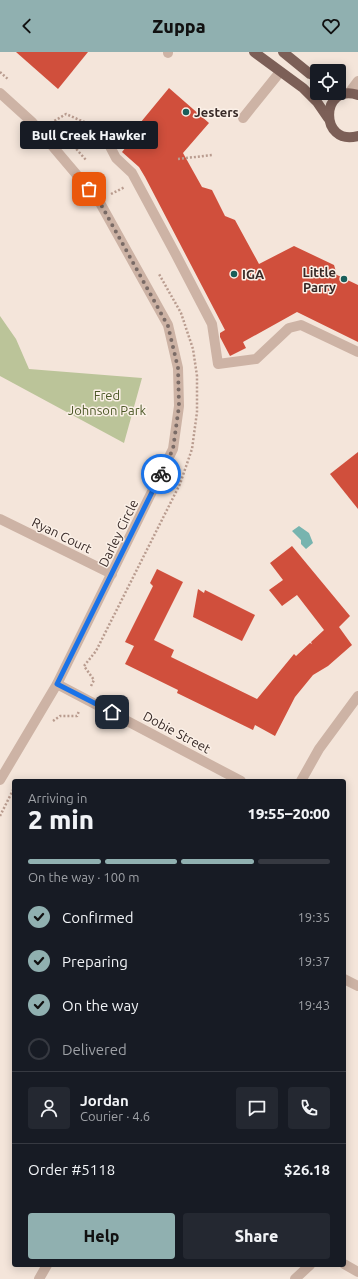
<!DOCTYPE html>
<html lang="en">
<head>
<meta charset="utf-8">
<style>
  :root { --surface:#171b24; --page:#242831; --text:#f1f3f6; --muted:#9ea1a6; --line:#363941; --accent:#90b0b0 }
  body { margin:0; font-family:Ubuntu,sans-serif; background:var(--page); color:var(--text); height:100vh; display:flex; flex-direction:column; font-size:15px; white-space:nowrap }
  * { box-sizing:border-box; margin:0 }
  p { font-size:13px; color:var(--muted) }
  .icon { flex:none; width:22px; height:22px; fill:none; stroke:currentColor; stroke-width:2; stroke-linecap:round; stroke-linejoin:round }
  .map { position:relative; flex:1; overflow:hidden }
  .panel { position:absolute; left:12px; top:727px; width:334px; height:488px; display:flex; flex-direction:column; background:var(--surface); border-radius:4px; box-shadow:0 2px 10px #0003 }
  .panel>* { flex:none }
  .buttons { position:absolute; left:310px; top:12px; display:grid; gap:8px }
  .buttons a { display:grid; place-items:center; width:36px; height:36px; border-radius:4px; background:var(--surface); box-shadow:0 2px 10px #0003; font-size:20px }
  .pin { position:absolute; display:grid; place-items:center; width:34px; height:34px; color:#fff; margin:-17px; border-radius:8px; box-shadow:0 2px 6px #0006 }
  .courier { position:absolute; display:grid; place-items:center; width:40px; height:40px; margin:-20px; border:3px solid #1a73e8; border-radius:50%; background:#fff; color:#222; box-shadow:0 1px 5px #0007 }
  .bubble { position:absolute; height:28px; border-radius:4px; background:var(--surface); box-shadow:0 2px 10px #0003; font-size:13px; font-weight:800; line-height:28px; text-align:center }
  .overview em { font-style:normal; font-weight:800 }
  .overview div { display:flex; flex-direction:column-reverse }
  .overview { display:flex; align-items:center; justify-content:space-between; height:68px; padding:0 16px }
  h1 { font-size:26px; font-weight:800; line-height:30px }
  .bar { display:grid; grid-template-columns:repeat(4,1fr); gap:6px 4px; align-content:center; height:48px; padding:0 16px }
  .bar i { height:5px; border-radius:3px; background:var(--line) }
  .bar .current { background:var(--accent) }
  .bar p { grid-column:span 4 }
  .line { display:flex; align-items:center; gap:10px; padding:0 16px; border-top:1px solid var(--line) }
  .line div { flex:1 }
  .round { display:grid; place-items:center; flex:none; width:42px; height:42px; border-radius:4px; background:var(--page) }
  ol { padding:0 16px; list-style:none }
  li { display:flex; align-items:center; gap:12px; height:44px }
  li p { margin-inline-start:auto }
  li .icon { padding:4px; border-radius:50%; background:var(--accent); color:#111; stroke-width:4 }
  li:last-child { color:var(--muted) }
  li i { width:22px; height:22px; border:2px solid var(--line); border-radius:50% }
  .cta { display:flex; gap:8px; margin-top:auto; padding:8px 16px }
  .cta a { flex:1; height:46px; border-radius:4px; background:var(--accent); color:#111; font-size:16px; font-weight:800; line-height:46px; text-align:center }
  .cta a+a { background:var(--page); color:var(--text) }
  header { display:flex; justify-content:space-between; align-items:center; height:52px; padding:0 16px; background:var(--accent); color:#111; font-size:18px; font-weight:800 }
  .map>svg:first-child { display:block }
  .green { fill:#bbc499 }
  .water { fill:#77b4af }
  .building { fill:#d04f3c }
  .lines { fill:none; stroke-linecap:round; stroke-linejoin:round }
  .path { stroke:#b99c8f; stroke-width:2.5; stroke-dasharray:2 2; stroke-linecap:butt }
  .minor { stroke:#cdb3a5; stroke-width:10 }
  .major { stroke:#7c5f57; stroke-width:10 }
  .done { stroke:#7a6b66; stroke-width:4; stroke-dasharray:0 7.2 }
  .route { stroke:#1a73e8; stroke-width:5 }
  .poi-dot { fill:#195e5a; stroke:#fbf0e7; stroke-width:1.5 }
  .labels { text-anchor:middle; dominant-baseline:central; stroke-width:3; stroke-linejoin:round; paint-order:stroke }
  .poi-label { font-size:13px; font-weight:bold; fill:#382a27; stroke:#fbf0e7; text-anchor:start }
  .park-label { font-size:13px; fill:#4d5928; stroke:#fbf0e7 }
  .street-label { font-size:13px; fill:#382a27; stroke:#fbf0e7 }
</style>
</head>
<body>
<header><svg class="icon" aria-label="back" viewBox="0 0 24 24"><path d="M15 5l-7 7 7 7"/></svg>Zuppa<svg class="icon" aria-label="heart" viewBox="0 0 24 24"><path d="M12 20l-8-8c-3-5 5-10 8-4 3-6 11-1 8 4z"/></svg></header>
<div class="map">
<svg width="358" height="1227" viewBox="0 0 358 1227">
  <rect width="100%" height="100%" fill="#f4e5da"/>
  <path class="green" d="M 0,264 L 16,287 L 29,317 L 142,326 L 124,391 L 0,324 Z"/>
  <path class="water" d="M 299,474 L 309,481 L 313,491 L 306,497 L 301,492 L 301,488 L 292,479 Z"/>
  <g class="building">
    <path d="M 16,0 L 88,0 L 58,37 Z"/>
    <path d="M 169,36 L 209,71 L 183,101 L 202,135 L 212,138 L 225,164 L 235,168 L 259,212 L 294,194 L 334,213 L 337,223 L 358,233 L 358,290 L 297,260 L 243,290 L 246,296 L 230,304 L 220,285 L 220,281 L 225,278 L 145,125 L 139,115 L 122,100 L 134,85 L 131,82 Z"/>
    <path d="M 358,400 L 358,457 L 330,422 Z"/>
    <path d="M 292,494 L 350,564 L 339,575 L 352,593 L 328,614 L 313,623 L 295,645 L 275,684 L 255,673 L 253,678 L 177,641 L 178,638 L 125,612 L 134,594 L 125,590 L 153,534 L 150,531 L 157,517 L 183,530 L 154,588 L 174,598 L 171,605 L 257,647 L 294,602 L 296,604 L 310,591 L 312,592 L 311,590 L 324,578 L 297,543 L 282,554 L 269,538 L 283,528 L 270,511 Z"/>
    <path d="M 198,537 L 204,541 L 205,538 L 255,563 L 242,589 L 193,565 Z"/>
  </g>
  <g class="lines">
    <g class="path">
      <path d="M 0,20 L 9,28"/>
      <path d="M 51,71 L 66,62 L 91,73"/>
      <path d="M 71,91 L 86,108"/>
      <path d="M 178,107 L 212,103"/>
      <path d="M 111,142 L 125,135"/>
      <path d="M 91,634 L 94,628 L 84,614 L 96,599 L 180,432 L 192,397 L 197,360 L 197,324 L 193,297 L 181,261 L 159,222"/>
      <path d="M 53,669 L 60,664 L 77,664 L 79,659"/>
      <path d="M 0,764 L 14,736"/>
    </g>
    <g class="minor">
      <path d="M 168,1 L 168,0"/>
      <path d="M 0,41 L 32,70 L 99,149 L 168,273 L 178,316 L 179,354 L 173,397 L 57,632 L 0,728"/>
      <path d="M 349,41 L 358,29"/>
      <path d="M 243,66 L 280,20"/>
      <path d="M 102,79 L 116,106 L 132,121 L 175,201 L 212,272 L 218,312 L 256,307 L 289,276 L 301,273 L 358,300"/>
      <path d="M 0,467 L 112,522"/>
      <path d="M 57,632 L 241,729"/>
      <path d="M 301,729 L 319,697 L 358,644"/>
      <path d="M 344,927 L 358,934"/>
      <path d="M 344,1212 L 358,1220"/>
      <path d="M 39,1227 L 47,1213"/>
      <path d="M 295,1227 L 310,1213"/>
    </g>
    <g class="major">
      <path d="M 254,0 L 303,36 L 317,50 L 328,66"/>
      <path d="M 283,0 L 310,22 L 317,25"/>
      <path d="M 358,43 C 320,30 319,95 358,84"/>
    </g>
  </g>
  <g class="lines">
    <path class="done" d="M 89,137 L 99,149 L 168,274 L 178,316 L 179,354 L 173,397 L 161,422"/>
    <path class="route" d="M 112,660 L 57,632 L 161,422"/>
  </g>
  <g class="poi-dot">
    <circle cx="186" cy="60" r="4"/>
    <circle cx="234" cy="222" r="4"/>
    <circle cx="344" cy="227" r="4"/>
  </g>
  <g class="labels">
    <g class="poi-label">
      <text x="194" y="60">Jesters</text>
      <text x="336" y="220" text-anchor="end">Little<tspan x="336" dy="15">Parry</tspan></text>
      <text x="242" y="222">IGA</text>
    </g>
    <g class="park-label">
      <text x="107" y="343">Fred<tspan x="107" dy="15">Johnson Park</tspan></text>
    </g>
    <g class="street-label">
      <text transform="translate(118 481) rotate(-64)">Darley Circle</text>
      <text transform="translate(62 483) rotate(26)">Ryan Court</text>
      <text transform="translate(177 680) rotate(28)">Dobie Street</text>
    </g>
  </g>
</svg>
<div class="buttons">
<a><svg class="icon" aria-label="locate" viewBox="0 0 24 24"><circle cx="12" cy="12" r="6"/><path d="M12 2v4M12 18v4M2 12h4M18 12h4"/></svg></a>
</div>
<div class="pin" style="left:89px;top:137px;background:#ea580c"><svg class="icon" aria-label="bag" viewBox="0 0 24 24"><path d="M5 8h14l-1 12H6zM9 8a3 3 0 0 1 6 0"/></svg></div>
<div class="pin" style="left:112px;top:660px;background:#1f2937"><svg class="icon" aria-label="home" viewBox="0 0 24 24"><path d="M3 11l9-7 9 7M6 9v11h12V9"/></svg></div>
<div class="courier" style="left:161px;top:422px"><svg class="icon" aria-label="bike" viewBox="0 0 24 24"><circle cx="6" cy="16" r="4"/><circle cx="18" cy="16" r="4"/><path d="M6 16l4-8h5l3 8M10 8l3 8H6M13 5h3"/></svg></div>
<div class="bubble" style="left:20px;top:69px;width:138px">Bull Creek Hawker</div>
<section class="panel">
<div class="overview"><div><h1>2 min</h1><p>Arriving in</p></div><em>19:55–20:00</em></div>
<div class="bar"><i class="current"></i><i class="current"></i><i class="current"></i><i></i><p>On the way · 100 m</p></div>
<ol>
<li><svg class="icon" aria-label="check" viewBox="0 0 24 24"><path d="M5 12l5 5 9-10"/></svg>Confirmed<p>19:35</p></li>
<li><svg class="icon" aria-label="check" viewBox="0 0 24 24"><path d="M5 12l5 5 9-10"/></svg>Preparing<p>19:37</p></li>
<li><svg class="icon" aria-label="check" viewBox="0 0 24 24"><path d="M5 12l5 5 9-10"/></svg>On the way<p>19:43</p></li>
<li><i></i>Delivered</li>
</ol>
<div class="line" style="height:72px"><a class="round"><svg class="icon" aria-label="person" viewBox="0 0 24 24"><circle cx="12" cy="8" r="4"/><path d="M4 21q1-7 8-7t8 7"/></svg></a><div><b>Jordan</b><p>Courier · 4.6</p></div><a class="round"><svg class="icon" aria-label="chat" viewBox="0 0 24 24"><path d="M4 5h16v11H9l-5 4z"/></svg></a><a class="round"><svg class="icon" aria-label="phone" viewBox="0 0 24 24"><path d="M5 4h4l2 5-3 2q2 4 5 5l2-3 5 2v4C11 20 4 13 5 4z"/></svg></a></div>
<div class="line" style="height:52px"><div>Order #5118</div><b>$26.18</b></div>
<div class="cta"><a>Help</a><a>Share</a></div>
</section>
</div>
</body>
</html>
